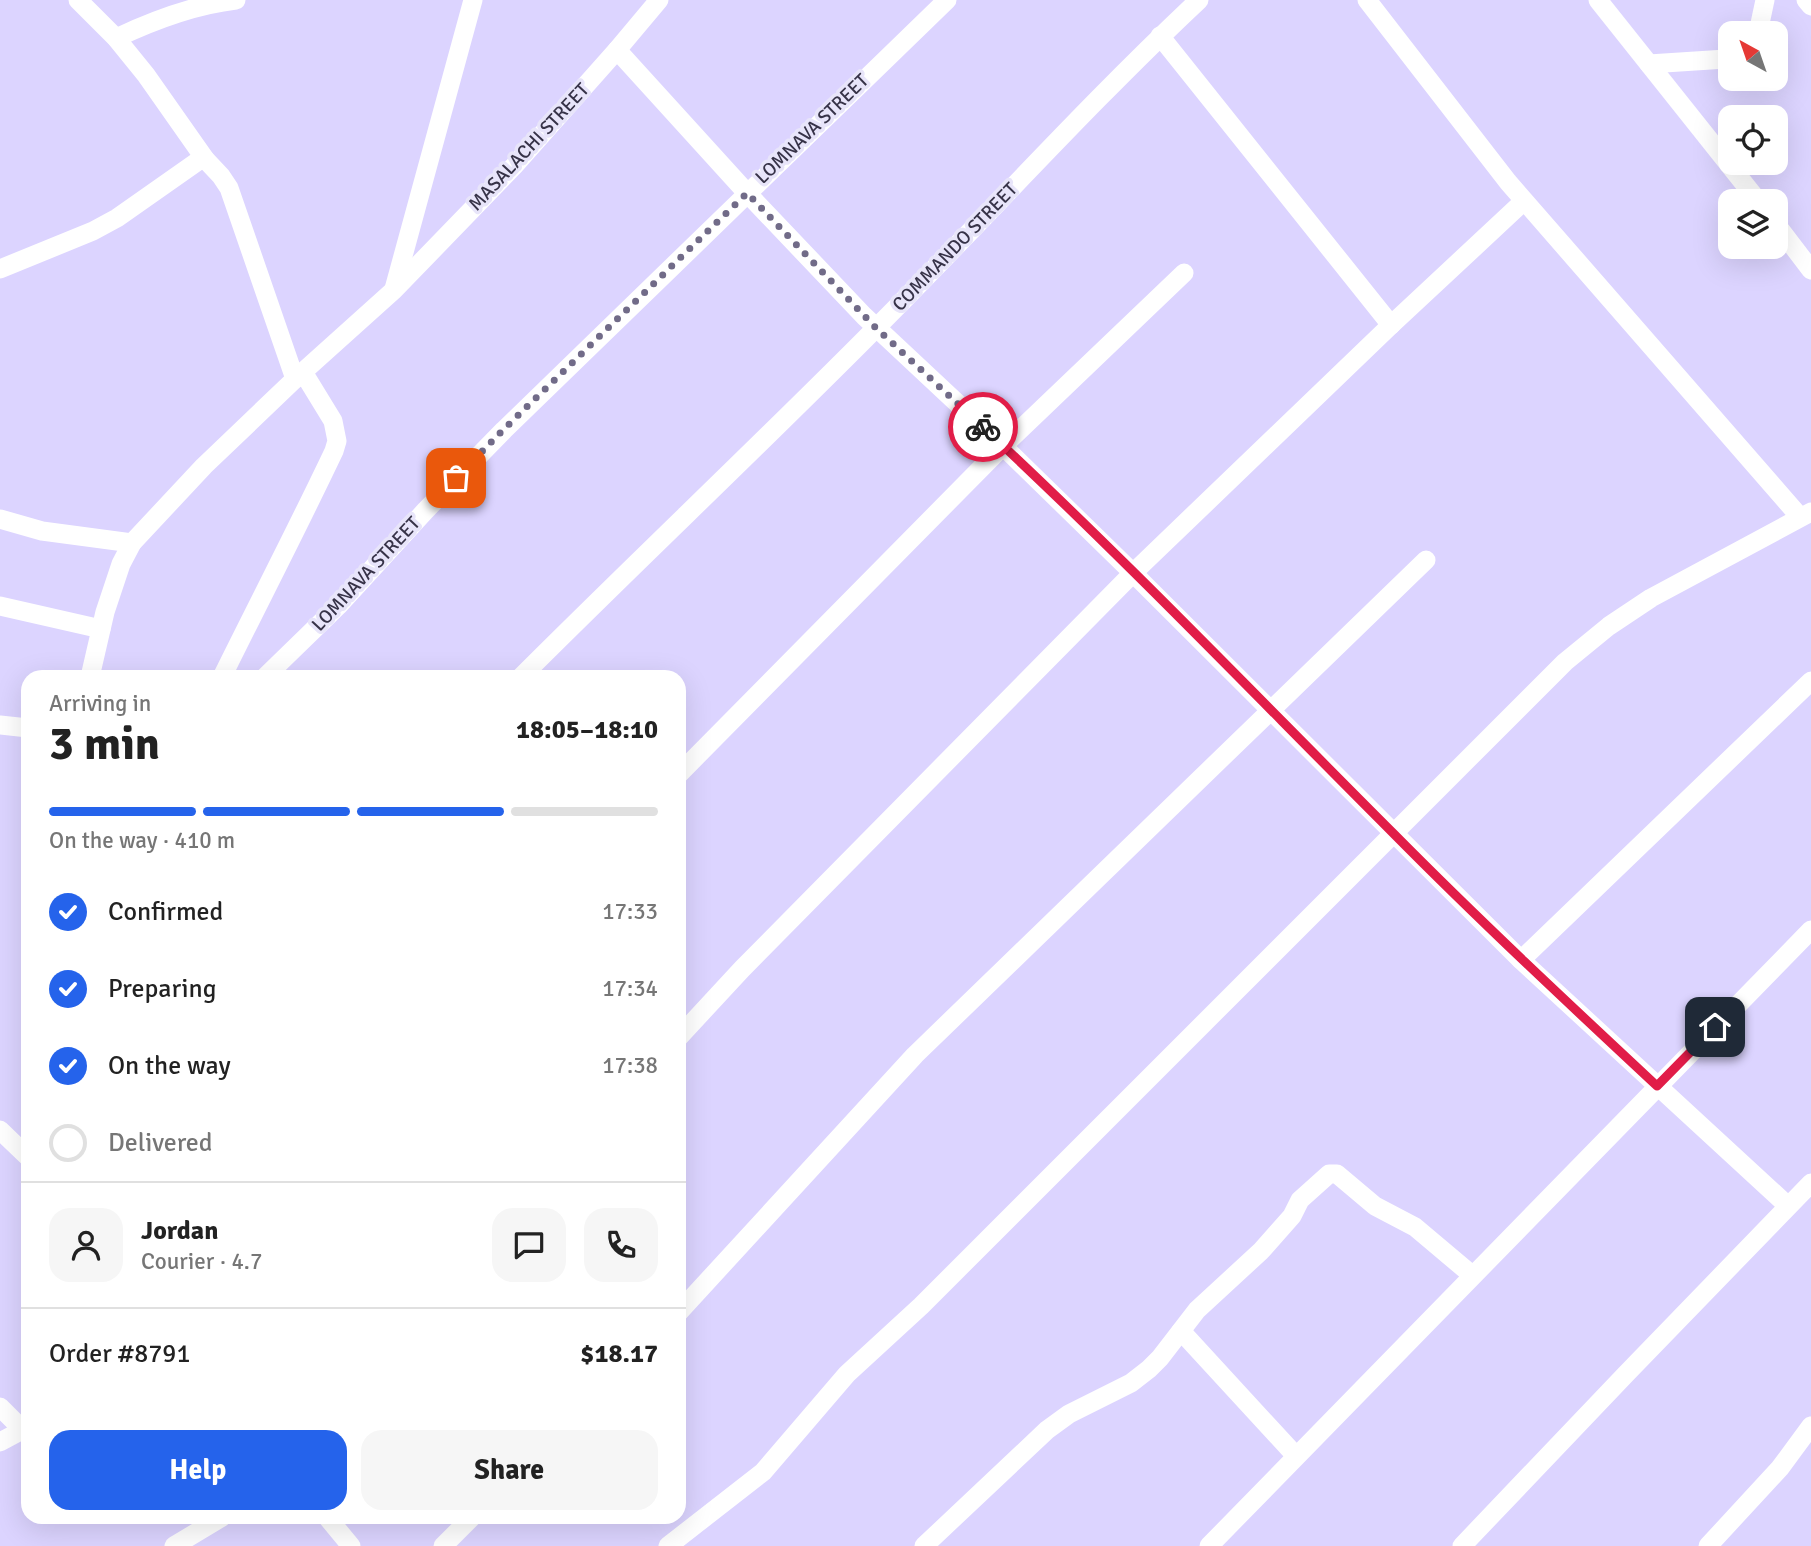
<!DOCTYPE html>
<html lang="en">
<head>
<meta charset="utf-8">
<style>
  :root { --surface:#fff; --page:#f6f6f6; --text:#222; --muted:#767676; --line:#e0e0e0; --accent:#2563eb }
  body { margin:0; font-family:Signika,sans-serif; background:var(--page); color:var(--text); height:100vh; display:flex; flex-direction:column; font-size:26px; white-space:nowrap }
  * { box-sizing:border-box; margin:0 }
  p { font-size:23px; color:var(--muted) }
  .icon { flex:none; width:38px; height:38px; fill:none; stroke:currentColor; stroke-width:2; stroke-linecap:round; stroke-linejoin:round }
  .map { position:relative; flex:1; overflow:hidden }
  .details { position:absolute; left:21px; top:670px; width:665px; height:854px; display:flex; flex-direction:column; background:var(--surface); border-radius:21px; box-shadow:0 7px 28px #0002 }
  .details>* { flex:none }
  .needle { width:46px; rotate:320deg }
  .tools { position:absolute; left:1718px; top:21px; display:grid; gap:14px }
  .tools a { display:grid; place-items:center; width:70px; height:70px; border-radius:14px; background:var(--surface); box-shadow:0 7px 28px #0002; font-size:35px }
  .pin { position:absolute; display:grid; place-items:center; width:60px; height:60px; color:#fff; margin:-30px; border-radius:14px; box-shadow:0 4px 10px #0006 }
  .courier { position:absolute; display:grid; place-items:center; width:70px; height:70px; margin:-35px; border:5px solid #e11d48; border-radius:50%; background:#fff; color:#222; box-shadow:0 2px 9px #0007 }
  .summary em { font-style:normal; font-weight:700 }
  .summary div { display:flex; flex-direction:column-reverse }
  .summary { display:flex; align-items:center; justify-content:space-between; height:119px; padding:0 28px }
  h1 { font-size:46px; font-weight:700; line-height:52px }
  .bar { display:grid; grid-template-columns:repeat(4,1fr); gap:10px 7px; align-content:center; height:84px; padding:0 28px }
  .bar i { height:9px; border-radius:5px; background:var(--line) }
  .bar .on { background:var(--accent) }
  .bar p { grid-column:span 4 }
  .line { display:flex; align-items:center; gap:18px; padding:0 28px; border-top:2px solid var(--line) }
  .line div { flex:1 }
  .round { display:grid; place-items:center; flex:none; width:74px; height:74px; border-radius:21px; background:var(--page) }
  ol { padding:0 28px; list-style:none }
  li { display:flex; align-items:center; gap:21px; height:77px }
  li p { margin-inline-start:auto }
  li .icon { padding:7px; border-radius:50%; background:var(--accent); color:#fff; stroke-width:4 }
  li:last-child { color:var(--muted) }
  li i { width:38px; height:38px; border:4px solid var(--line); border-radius:50% }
  .primary-button { display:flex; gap:14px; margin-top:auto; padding:14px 28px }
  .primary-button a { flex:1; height:80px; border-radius:21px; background:var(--accent); color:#fff; font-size:28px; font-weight:700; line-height:80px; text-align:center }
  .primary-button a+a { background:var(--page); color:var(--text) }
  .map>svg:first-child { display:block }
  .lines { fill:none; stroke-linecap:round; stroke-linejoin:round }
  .minor { stroke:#fff; stroke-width:19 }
  .done { stroke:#716b88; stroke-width:7; stroke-dasharray:0 12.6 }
  .route { stroke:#e11d48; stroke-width:9 }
  .labels { text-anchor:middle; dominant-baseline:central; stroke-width:7; stroke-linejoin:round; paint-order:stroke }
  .street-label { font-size:19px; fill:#373348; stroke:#e8e5fa }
</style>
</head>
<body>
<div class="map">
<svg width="1811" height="1546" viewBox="0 0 1811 1546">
  <rect width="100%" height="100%" fill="#dcd4ff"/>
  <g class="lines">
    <g class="minor">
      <path d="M 78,0 L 116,38 L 146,75 L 205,159 L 221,176 L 229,188 L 295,379"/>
      <path d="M 1367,0 L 1508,182 L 1800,517"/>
      <path d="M 1598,0 L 1758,201"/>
      <path d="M 1806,0 L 1811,6"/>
      <path d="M 1758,33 L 1765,0"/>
      <path d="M 1160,36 L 1391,325"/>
      <path d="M 116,38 C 154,20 193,5 236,0"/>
      <path d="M 617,50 L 747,193 L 864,316 L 1003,446 L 1133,573 L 1521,960 L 1788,1206"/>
      <path d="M 1649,64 L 1726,59 L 1731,57"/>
      <path d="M 1776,224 L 1811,270"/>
      <path d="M 0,269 L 93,231 L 117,218 L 201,159 L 205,159"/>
      <path d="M 394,289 L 473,0"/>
      <path d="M 0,519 L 42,531 L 132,543"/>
      <path d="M 0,606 L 101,629"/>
      <path d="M 90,677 L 105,612 L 121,564 L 132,543 L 204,466 L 295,379 L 394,290 L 514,166 L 617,50 L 659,0"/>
      <path d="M 222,677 C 259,602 298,527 334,451 L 337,441 L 333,421 L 303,372"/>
      <path d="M 265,677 L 338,606 L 425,511 L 504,430 L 947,0"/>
      <path d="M 521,677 C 638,560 759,446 876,328 C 984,220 1087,105 1199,0"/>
      <path d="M 0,725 L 28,728"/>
      <path d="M 679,774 L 1003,446 L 1184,273"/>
      <path d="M 1521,960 L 1811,681"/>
      <path d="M 679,1037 L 742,969 L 1133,573 L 1391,325 L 1524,201"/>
      <path d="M 0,1130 L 28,1157"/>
      <path d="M 679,1312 L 915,1055 L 1426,560"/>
      <path d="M 1181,1331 L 1296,1456"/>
      <path d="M 0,1407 L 23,1430"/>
      <path d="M 0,1442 L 28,1427"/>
      <path d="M 327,1517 L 351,1546"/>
      <path d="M 174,1546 L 222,1517"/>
      <path d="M 443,1546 L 472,1517"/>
      <path d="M 668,1546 L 763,1472 L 847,1374 L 921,1306 L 1565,662 L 1609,626 L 1651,598 L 1811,512"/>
      <path d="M 924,1546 L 1047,1430 L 1069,1414 L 1131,1383 L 1149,1369 L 1160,1358 L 1197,1310 L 1261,1251 L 1292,1216 L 1300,1200 L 1329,1174 L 1337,1174 L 1375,1206 L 1415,1227 L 1472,1275"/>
      <path d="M 1209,1546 L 1811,930"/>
      <path d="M 1462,1546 L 1626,1374 L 1811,1183"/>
      <path d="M 1708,1546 L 1780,1468 L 1811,1426"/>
    </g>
  </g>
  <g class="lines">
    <path class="done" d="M 456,478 L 503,430 L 747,193 L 876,328 L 983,427"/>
    <path class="route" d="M 983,427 C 1124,558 1257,697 1393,833 C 1479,920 1568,1003 1657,1086 L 1715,1027"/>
  </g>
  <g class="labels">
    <g class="street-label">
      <text transform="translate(812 129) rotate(-44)">LOMNAVA STREET</text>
      <text transform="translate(529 147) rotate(-47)">MASALACHI STREET</text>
      <text transform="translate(955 247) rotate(-46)">COMMANDO STREET</text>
      <text transform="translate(366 574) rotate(-47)">LOMNAVA STREET</text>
    </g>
  </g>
</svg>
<div class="tools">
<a><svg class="needle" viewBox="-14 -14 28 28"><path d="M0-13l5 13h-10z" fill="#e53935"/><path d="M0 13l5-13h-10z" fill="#767676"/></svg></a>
<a><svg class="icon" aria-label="locate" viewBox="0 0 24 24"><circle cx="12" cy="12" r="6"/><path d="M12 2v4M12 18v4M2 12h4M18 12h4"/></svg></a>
<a><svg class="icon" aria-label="layers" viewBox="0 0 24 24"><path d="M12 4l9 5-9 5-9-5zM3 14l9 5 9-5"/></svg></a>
</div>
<div class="pin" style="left:456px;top:478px;background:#ea580c"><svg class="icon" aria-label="bag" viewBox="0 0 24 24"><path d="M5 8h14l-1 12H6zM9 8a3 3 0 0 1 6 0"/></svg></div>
<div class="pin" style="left:1715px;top:1027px;background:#1f2937"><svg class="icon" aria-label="home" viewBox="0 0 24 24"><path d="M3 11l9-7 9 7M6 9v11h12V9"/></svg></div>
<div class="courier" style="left:983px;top:427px"><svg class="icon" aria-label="bike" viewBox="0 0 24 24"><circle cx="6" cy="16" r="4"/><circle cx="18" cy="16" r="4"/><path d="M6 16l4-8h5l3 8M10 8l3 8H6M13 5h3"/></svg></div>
<section class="details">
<div class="summary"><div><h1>3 min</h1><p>Arriving in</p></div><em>18:05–18:10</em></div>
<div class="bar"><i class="on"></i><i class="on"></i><i class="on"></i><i></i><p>On the way · 410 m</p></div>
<ol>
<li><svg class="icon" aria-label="check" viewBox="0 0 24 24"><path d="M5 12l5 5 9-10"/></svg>Confirmed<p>17:33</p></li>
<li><svg class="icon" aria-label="check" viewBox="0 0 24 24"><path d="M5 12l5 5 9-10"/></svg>Preparing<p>17:34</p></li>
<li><svg class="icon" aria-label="check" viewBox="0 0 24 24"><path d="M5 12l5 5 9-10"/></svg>On the way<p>17:38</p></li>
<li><i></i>Delivered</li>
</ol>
<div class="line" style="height:126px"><a class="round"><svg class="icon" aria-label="person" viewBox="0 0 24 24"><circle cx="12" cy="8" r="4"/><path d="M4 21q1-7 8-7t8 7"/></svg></a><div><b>Jordan</b><p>Courier · 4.7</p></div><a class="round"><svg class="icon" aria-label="chat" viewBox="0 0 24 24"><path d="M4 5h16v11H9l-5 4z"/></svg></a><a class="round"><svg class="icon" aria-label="phone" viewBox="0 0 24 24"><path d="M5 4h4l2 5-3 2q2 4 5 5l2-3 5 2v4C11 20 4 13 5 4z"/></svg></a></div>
<div class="line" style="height:91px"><div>Order #8791</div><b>$18.17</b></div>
<div class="primary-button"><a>Help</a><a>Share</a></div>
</section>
</div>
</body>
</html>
